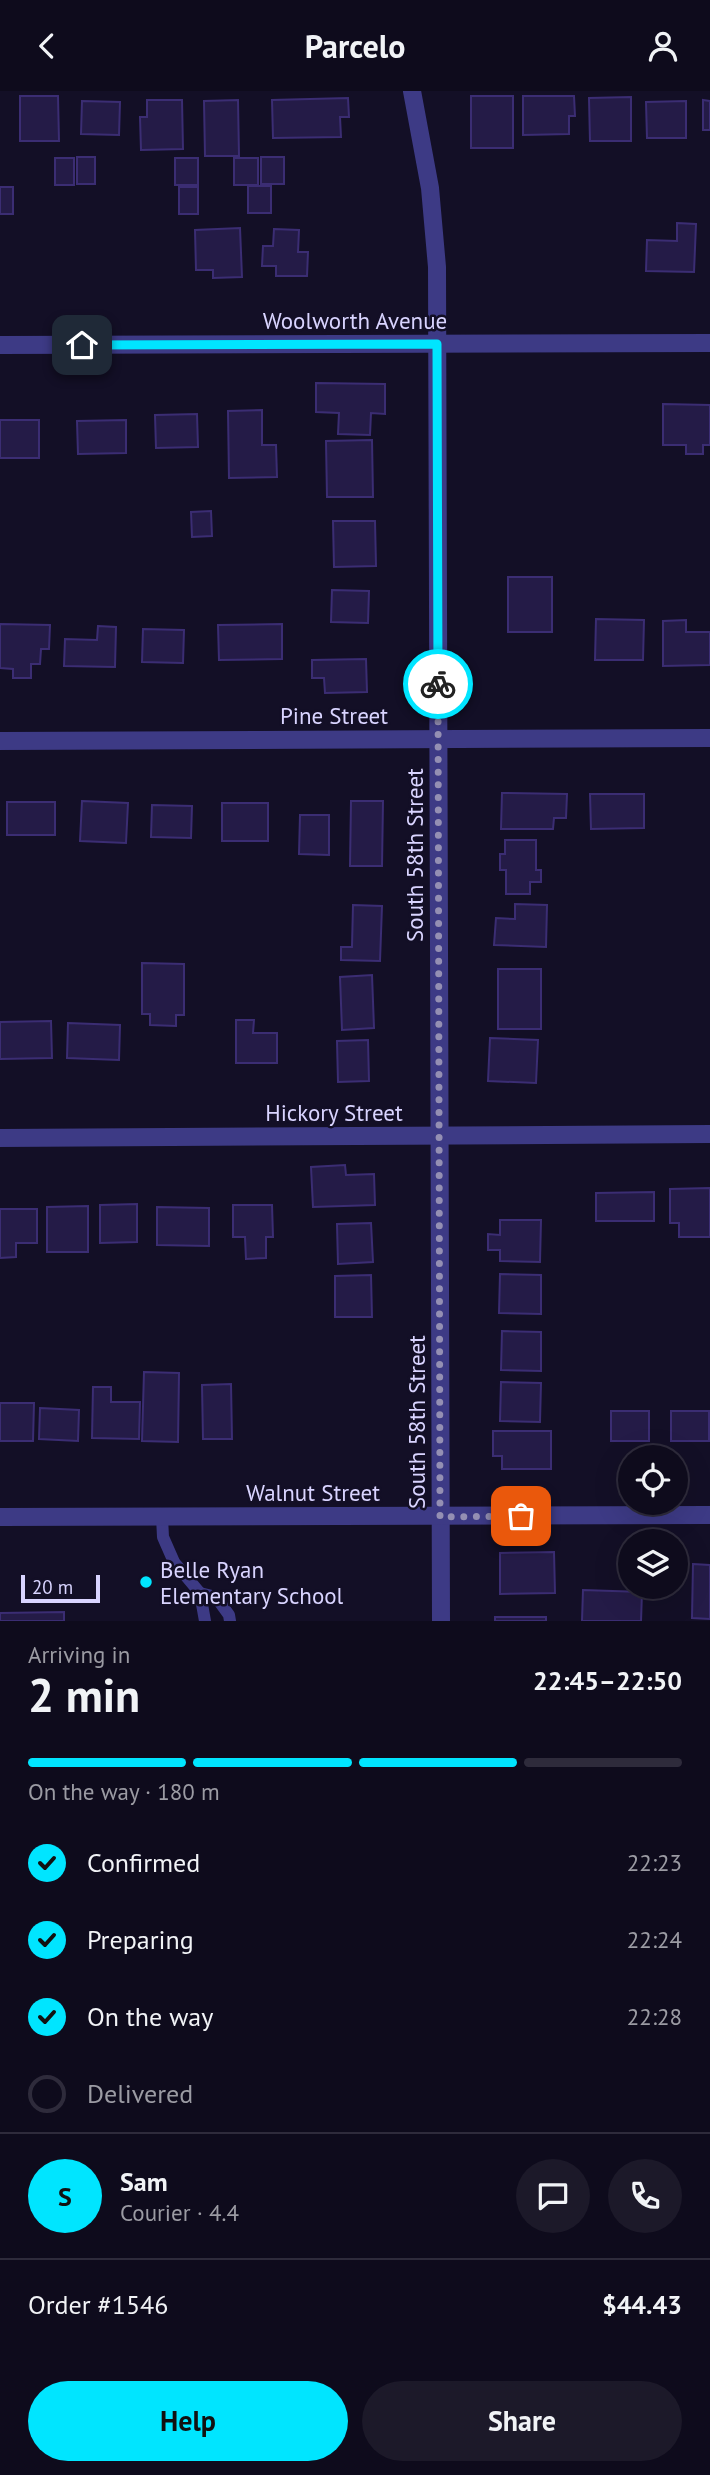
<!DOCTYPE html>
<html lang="en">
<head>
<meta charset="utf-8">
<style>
  :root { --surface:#0e0b1c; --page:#1c1929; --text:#f1f3f6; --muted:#9b9ba3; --line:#2e2b3b; --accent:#00e5ff }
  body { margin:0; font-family:"PT Sans",sans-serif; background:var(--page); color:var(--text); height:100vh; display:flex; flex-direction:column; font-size:26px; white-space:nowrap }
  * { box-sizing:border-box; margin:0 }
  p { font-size:23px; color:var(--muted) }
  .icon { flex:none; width:38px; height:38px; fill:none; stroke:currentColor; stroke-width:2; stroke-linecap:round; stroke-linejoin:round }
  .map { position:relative; height:1530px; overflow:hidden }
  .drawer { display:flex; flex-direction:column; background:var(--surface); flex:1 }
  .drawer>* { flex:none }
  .tools { position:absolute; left:618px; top:1354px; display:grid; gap:14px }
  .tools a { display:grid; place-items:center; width:70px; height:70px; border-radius:50%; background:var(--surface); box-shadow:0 7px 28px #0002,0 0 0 2px var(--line); font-size:35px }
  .scale { position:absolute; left:21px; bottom:18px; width:79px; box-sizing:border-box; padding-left:7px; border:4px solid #d9d4ff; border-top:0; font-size:19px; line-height:24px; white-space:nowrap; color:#d9d4ff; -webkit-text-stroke:5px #130f26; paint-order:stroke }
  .pin { position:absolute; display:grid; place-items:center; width:60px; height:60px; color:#fff; margin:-30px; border-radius:14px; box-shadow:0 4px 10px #0006 }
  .courier { position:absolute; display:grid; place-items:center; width:70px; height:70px; margin:-35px; border:5px solid #00e5ff; border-radius:50%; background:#fff; color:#222; box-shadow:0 2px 9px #0007 }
  .overview em { font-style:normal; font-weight:800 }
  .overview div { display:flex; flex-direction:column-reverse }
  .overview { display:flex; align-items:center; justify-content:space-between; height:119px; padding:0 28px }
  h1 { font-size:46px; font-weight:800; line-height:52px }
  .bar { display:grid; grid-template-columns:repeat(4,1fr); gap:10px 7px; align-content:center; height:84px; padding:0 28px }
  .bar i { height:9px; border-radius:5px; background:var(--line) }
  .bar .selected { background:var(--accent) }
  .bar p { grid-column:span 4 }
  .line { display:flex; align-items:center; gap:18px; padding:0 28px; border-top:2px solid var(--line) }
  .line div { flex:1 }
  .round { display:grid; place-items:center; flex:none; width:74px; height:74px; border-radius:37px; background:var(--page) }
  ol { padding:0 28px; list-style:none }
  li { display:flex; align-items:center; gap:21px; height:77px }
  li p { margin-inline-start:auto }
  li .icon { padding:7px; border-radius:50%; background:var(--accent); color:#111; stroke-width:4 }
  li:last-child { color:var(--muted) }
  li i { width:38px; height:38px; border:4px solid var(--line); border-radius:50% }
  .primary-button { display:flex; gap:14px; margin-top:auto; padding:14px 28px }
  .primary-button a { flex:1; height:80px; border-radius:42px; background:var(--accent); color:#111; font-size:28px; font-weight:800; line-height:80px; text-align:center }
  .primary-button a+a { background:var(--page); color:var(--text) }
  header { display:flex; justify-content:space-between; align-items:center; height:91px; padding:0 28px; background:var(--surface); font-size:32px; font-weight:800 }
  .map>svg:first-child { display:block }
  .building { fill:#241b47; stroke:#3b2d73; stroke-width:2 }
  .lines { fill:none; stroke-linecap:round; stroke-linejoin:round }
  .lane { stroke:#3d3a85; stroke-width:12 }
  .street { stroke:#3d3a85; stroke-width:18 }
  .done { stroke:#948fb3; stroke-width:7; stroke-dasharray:0 12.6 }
  .route { stroke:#00e5ff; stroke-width:9 }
  .poi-dot { fill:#00e5ff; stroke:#130f26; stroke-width:2.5 }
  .labels { text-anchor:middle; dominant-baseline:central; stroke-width:5; stroke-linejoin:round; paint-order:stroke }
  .street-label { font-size:23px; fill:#d9d4ff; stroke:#130f26 }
  .poi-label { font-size:23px; fill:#d9d4ff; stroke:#130f26; text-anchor:start }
</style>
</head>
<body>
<header><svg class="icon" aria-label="back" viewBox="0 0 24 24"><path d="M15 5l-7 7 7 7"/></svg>Parcelo<svg class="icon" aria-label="person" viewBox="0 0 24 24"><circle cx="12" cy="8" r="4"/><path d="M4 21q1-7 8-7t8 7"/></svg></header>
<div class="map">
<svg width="710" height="1530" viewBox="0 0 710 1530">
  <rect width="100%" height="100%" fill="#130f26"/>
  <g class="building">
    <path d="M 20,5 L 58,5 L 59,50 L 20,50 Z"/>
    <rect x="471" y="5" width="42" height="52"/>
    <path d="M 523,5 L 574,5 L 575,25 L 569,25 L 569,43 L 523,44 Z"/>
    <path d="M 631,6 L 631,50 L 590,50 L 589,7 Z"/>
    <path d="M 348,7 L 349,26 L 340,26 L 341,46 L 273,47 L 272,9 Z"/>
    <path d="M 147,9 L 182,9 L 183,58 L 141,59 L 140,26 L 147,26 Z"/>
    <path d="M 238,9 L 239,65 L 205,65 L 204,10 Z"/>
    <path d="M 703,9 L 710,10 L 710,39 L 703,39 Z"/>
    <path d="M 82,10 L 120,11 L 119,44 L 81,43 Z"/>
    <path d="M 686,10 L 686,47 L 647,47 L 646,11 Z"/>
    <rect x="77" y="66" width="18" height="27"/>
    <rect x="261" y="66" width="23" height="27"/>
    <rect x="55" y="67" width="19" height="27"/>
    <rect x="175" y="67" width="23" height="27"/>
    <rect x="234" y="67" width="24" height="27"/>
    <rect x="248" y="95" width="23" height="27"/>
    <rect x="0" y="96" width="13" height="27"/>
    <rect x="179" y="96" width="19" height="27"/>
    <path d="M 677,132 L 696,133 L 694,181 L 646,180 L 647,149 L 677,150 Z"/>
    <path d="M 240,137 L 242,186 L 213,187 L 213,179 L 196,179 L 195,139 Z"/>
    <path d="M 274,138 L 299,139 L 298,161 L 308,161 L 307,185 L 276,185 L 276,175 L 262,175 L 263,155 L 273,155 Z"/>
    <path d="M 316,292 L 385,293 L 385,323 L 371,322 L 370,344 L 338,343 L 339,322 L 316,321 Z"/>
    <path d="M 663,313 L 710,314 L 710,354 L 703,354 L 703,363 L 686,363 L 686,354 L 663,354 Z"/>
    <path d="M 262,319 L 262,354 L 276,354 L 277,386 L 229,387 L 228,320 Z"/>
    <path d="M 197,323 L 198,356 L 156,357 L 155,324 Z"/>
    <rect x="0" y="329" width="39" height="38"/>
    <path d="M 126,329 L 126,362 L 78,363 L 77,330 Z"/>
    <path d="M 372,349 L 373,406 L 327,406 L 326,350 Z"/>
    <path d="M 211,420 L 212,445 L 192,446 L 191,421 Z"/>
    <path d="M 333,430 L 375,430 L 376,475 L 334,476 Z"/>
    <rect x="508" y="486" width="44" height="55"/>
    <path d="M 332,499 L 369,500 L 368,532 L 331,531 Z"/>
    <path d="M 596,528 L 644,529 L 643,569 L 595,569 Z"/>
    <path d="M 686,529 L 686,541 L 710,541 L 710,574 L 663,575 L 663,530 Z"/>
    <path d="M 0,533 L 50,534 L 49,558 L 41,558 L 40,573 L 31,573 L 31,587 L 13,587 L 13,578 L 0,577 Z"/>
    <path d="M 282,533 L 282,568 L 219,569 L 218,534 Z"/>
    <path d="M 98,535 L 116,536 L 115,576 L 64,575 L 65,548 L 97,549 Z"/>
    <path d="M 143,538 L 184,539 L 183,572 L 142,571 Z"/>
    <path d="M 366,568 L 367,601 L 325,602 L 324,587 L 312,587 L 312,569 Z"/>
    <path d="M 502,702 L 567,703 L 566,727 L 554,727 L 553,738 L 501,738 Z"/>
    <path d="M 590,703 L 644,703 L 644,737 L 591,738 Z"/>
    <path d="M 82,710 L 128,712 L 126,752 L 80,750 Z"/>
    <path d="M 351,710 L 383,710 L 382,775 L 350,775 Z"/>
    <rect x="7" y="711" width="48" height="33"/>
    <rect x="222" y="712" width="46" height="38"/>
    <path d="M 152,714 L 192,715 L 191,747 L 151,746 Z"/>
    <path d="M 300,724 L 329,724 L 329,764 L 299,763 Z"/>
    <path d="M 505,749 L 536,749 L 536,779 L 541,779 L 541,791 L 530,791 L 530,803 L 506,803 L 506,779 L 500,779 L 500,763 L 505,763 Z"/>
    <path d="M 515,813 L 547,814 L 546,856 L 494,854 L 496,827 L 515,828 Z"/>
    <path d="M 353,814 L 382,815 L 380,870 L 341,869 L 341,856 L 352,856 Z"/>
    <path d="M 142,872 L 184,873 L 184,924 L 176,924 L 176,935 L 150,934 L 150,923 L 142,923 Z"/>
    <rect x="498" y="878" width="43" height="60"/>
    <path d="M 372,884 L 374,937 L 342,939 L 340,886 Z"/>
    <path d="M 236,929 L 254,929 L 253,942 L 277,942 L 277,972 L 236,972 Z"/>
    <path d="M 51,930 L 52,967 L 0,968 L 0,931 Z"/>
    <path d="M 68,932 L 120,934 L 119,969 L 67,967 Z"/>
    <path d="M 490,947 L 538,949 L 536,992 L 488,990 Z"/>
    <path d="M 368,949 L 369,990 L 338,991 L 337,950 Z"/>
    <path d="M 345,1074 L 346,1084 L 374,1083 L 375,1114 L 313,1116 L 311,1076 Z"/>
    <path d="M 710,1097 L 710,1146 L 679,1146 L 679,1132 L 670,1132 L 670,1098 Z"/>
    <path d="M 654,1101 L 654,1130 L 596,1130 L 596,1102 Z"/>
    <path d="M 137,1113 L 137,1151 L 100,1152 L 100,1114 Z"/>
    <path d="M 233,1114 L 272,1114 L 273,1146 L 266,1146 L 266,1167 L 246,1168 L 245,1146 L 233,1146 Z"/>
    <path d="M 88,1115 L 88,1161 L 47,1161 L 47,1116 Z"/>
    <path d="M 157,1116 L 209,1117 L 209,1155 L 157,1154 Z"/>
    <path d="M 0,1118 L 37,1118 L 37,1152 L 16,1152 L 16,1166 L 0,1167 Z"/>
    <path d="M 500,1129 L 541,1129 L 540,1171 L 500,1170 L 500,1159 L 488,1159 L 488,1143 L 500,1144 Z"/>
    <path d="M 371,1132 L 373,1171 L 338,1173 L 337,1133 Z"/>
    <path d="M 500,1183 L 541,1184 L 541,1223 L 499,1222 Z"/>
    <path d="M 371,1184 L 372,1226 L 335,1226 L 335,1185 Z"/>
    <path d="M 502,1240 L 541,1241 L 541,1280 L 501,1279 Z"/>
    <path d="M 144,1281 L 179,1282 L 178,1351 L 142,1350 Z"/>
    <path d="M 501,1291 L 541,1292 L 540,1331 L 500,1330 Z"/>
    <path d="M 231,1293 L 232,1348 L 203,1348 L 202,1294 Z"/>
    <path d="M 93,1296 L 111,1296 L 111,1311 L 140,1311 L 139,1348 L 92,1347 Z"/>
    <path d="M 0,1312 L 34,1312 L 33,1350 L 0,1350 Z"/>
    <path d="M 40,1317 L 79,1319 L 78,1350 L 39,1348 Z"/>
    <rect x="611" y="1320" width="38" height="30"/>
    <rect x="671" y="1320" width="38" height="30"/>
    <path d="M 493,1340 L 551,1340 L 551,1378 L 502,1378 L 502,1365 L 493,1365 Z"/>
    <path d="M 554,1461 L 555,1502 L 500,1503 L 500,1462 Z"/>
    <path d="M 693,1473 L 710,1474 L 710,1528 L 692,1527 Z"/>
    <path d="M 583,1499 L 642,1501 L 641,1530 L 582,1530 Z"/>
    <path d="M 64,1521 L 64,1530 L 0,1530 L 0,1522 Z"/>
    <rect x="495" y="1526" width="51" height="4"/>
  </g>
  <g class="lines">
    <g class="lane">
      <path d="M 162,1426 L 163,1446 L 174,1471 L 200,1502 L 205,1530"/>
      <path d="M 200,1502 L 216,1506 L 229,1524 L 230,1530"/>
    </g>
    <g class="street">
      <path d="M 412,0 L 430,97 L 437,176 L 441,1530"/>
      <path d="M 0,254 L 710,252"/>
      <path d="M 0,650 L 710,647"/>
      <path d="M 0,1047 L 710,1043"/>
      <path d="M 0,1426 L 710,1424"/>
    </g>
  </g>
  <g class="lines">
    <path class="done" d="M 438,593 L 440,1426 L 521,1425"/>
    <path class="route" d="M 82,254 L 437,253 L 438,593"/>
  </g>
  <circle class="poi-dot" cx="146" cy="1491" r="7"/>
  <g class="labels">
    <g class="street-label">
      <text x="355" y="229">Woolworth Avenue</text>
      <text x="334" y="624">Pine Street</text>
      <text transform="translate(414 764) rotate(-90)">South 58th Street</text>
      <text x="334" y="1021">Hickory Street</text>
      <text transform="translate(416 1331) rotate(-90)">South 58th Street</text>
      <text x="313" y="1401">Walnut Street</text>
    </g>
    <g class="poi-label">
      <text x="160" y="1478">Belle Ryan<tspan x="160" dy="26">Elementary School</tspan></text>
    </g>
  </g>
</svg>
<div class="tools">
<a><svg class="icon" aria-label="locate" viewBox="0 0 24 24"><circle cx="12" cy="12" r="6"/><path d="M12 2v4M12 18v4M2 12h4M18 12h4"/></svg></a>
<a><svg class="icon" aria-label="layers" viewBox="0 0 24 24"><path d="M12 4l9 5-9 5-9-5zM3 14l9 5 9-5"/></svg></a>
</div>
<div class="scale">20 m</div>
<div class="pin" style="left:521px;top:1425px;background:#ea580c"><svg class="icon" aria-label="bag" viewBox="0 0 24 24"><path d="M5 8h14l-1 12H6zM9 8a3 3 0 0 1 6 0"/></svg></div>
<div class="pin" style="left:82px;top:254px;background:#1f2937"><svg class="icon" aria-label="home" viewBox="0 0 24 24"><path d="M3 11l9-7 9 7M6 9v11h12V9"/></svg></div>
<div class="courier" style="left:438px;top:593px"><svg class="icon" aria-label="bike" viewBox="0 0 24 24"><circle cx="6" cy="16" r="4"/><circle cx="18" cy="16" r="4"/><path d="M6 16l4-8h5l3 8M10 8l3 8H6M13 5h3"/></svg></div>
</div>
<section class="drawer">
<div class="overview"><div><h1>2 min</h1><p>Arriving in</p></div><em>22:45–22:50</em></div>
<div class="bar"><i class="selected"></i><i class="selected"></i><i class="selected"></i><i></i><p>On the way · 180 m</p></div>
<ol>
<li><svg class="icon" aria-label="check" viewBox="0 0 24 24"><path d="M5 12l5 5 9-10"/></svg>Confirmed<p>22:23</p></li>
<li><svg class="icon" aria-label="check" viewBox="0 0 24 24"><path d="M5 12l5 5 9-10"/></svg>Preparing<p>22:24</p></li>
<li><svg class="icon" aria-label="check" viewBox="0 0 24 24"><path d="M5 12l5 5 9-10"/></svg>On the way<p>22:28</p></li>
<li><i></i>Delivered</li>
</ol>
<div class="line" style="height:126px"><b class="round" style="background:var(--accent);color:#111">S</b><div><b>Sam</b><p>Courier · 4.4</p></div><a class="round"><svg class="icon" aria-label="chat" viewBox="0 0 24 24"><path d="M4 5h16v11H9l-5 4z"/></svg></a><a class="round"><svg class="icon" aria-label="phone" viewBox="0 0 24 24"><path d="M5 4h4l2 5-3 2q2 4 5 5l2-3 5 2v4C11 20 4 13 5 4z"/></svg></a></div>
<div class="line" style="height:91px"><div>Order #1546</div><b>$44.43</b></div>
<div class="primary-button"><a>Help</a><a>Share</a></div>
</section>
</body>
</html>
